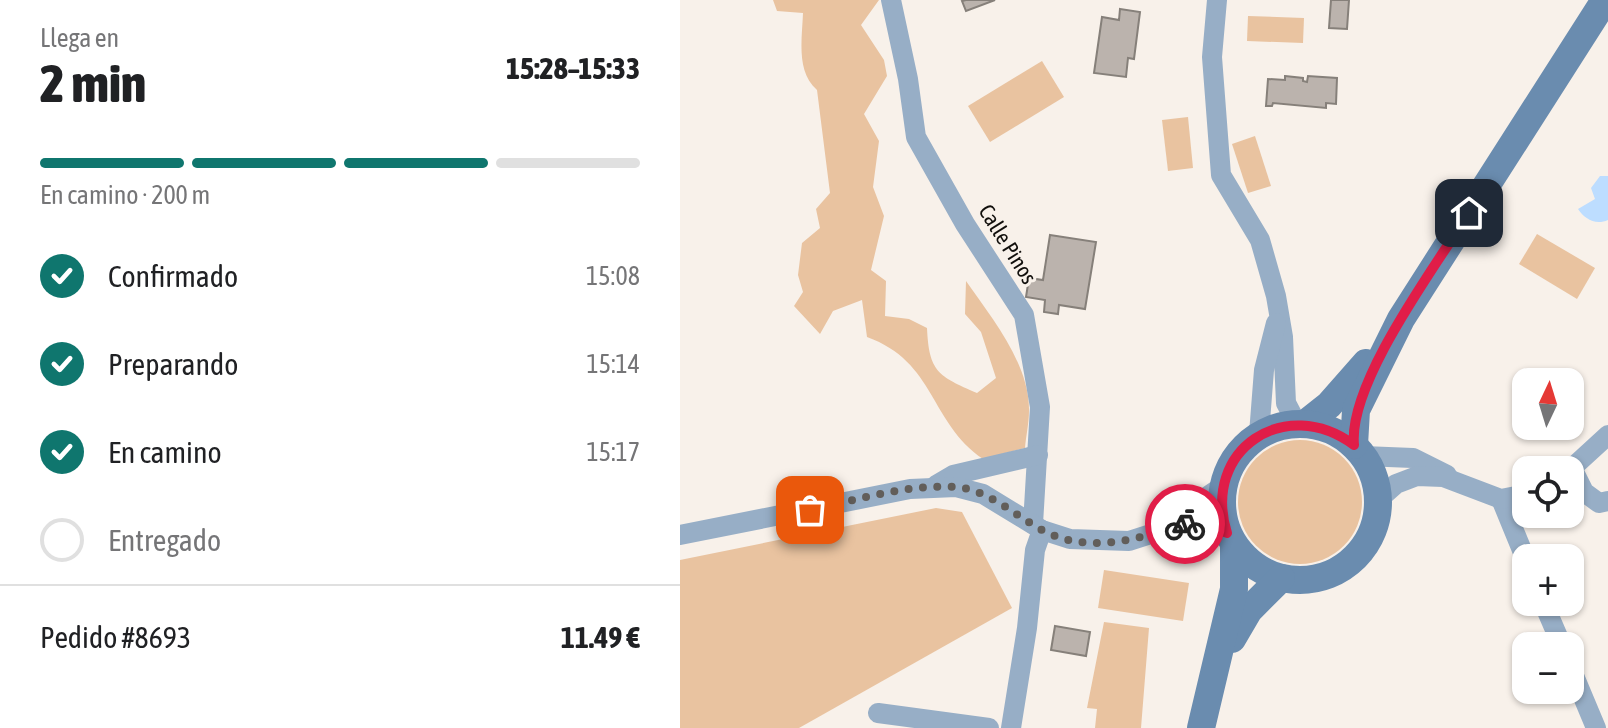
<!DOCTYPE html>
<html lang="es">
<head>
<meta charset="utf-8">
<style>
  :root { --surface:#fff; --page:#f6f6f6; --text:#202124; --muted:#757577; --line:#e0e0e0; --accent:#0f766e }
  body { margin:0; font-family:"Asap Condensed",sans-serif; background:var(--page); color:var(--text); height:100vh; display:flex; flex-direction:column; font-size:30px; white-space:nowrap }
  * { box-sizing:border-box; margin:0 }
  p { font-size:26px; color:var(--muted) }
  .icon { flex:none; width:44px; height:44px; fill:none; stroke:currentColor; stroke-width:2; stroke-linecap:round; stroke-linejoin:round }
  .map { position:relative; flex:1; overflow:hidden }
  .side { display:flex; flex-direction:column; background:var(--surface); width:680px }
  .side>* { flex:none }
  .needle { width:52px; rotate:4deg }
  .fabs { position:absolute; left:832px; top:368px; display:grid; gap:16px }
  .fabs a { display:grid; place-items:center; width:72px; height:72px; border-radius:16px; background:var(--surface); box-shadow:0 2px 6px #0004; font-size:40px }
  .pin { position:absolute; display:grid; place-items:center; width:68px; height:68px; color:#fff; margin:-34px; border-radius:16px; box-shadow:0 4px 12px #0006 }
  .courier { position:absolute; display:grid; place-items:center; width:80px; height:80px; margin:-40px; border:6px solid #e11d48; border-radius:50%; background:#fff; color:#222; box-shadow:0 2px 10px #0007 }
  .summary em { font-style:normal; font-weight:800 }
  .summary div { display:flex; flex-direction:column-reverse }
  .summary { display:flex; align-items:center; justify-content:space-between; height:136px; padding:0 40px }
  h1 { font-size:52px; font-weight:800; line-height:60px }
  .bar { display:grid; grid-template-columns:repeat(4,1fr); gap:12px 8px; align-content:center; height:96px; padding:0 40px }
  .bar i { height:10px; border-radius:6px; background:var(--line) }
  .bar .current { background:var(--accent) }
  .bar p { grid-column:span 4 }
  .line { display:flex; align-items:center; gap:20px; padding:0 40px; border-top:2px solid var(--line) }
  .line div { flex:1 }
  ol { padding:0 40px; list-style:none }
  li { display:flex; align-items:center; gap:24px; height:88px }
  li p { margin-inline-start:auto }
  li .icon { padding:8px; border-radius:50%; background:var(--accent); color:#fff; stroke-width:4 }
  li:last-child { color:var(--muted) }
  li i { width:44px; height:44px; border:4px solid var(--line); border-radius:50% }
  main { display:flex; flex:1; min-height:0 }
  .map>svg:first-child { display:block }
  .green { fill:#e9c3a0 }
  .water { fill:#bdddff }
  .building { fill:#bbb3ad; stroke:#86807a; stroke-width:2 }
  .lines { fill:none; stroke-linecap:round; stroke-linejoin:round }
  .street { stroke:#97aec6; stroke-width:20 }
  .secondary { stroke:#6a8caf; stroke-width:28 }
  .done { stroke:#625e5a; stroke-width:8; stroke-dasharray:0 14.4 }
  .route { stroke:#e11d48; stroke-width:10 }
  .labels { text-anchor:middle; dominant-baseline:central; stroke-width:6; stroke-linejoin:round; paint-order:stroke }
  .street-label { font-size:22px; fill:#110f0c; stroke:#f8f1ea }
</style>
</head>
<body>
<main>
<section class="side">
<div class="summary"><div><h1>2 min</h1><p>Llega en</p></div><em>15:28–15:33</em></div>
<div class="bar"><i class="current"></i><i class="current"></i><i class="current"></i><i></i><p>En camino · 200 m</p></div>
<ol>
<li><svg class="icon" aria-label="check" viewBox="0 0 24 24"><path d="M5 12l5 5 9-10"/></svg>Confirmado<p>15:08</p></li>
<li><svg class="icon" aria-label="check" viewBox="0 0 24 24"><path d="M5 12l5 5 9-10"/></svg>Preparando<p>15:14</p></li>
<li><svg class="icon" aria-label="check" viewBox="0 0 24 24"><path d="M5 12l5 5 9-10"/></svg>En camino<p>15:17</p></li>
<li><i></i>Entregado</li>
</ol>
<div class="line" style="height:104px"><div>Pedido #8693</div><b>11.49 €</b></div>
</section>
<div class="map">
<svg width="928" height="728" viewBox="0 0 928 728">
  <rect width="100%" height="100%" fill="#f8f1ea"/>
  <g class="green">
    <path d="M 93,0 L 199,0 L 181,25 L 204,60 L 207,76 L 184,114 L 199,141 L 193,187 L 204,216 L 191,270 L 206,281 L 205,316 L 229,319 L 247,328 C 249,372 258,376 297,393 L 316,378 L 301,332 L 285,314 L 286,281 C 311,317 350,364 349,411 C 349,423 346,436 345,448 L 303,459 C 249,422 256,362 187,337 L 182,300 L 153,311 L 140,334 L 114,306 L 123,292 L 118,275 L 122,243 L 140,228 L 136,209 L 150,193 L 137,90 C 116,71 122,40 123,13 L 97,11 Z"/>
    <path d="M 568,16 L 624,18 L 623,43 L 567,41 Z"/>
    <path d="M 362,61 L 384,97 L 310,142 L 288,106 Z"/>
    <path d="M 508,117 L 513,168 L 488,171 L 482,120 Z"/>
    <path d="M 575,136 L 591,186 L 568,193 L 552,144 Z"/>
    <path d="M 857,234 L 915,268 L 897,299 L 839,264 Z"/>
    <circle cx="620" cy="502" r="62"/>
    <path d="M 256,508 L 282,512 L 332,608 L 119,728 L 0,728 L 0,560 Z"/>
    <path d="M 424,570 L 509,583 L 503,621 L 418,608 Z"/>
    <path d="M 424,622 L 469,628 L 461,728 L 415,728 L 417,709 L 407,708 Z"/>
  </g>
  <path class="water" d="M 920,176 L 928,176 L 928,220 C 915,226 904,218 898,209 L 915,199 L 911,188 Z"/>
  <g class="building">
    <path d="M 286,0 L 315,0 L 286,11 L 282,1 Z"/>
    <path d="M 651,0 L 669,0 L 667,29 L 649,28 Z"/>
    <path d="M 440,9 L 460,12 L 454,59 L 448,58 L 446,77 L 414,73 L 422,17 L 439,20 Z"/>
    <path d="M 605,76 L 623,78 L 623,81 L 627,82 L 628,76 L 657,78 L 656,104 L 646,103 L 646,108 L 593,103 L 592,106 L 586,106 L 588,79 L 605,80 Z"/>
    <path d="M 370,235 L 416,242 L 405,309 L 379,305 L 378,314 L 364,312 L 365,300 L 346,297 L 349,278 L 363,280 Z"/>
    <path d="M 375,626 L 410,632 L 406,656 L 371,650 Z"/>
  </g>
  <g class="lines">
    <g class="street">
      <path d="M 211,0 L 228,79 L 236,137 L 285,224 L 344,315 L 360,407 L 353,524"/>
      <path d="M 537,0 L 532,57 L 541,175 L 580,240 L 596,296 L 603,337 L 606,403 L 617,424"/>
      <path d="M 579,434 L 584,370 L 596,323"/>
      <path d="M 683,456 L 733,458 L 767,475"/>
      <path d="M 892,468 L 928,435"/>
      <path d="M 889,470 L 892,468 L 904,492 L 919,503 L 928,501"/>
      <path d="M 256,485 L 273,475 L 358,455"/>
      <path d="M 821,499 L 846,560"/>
      <path d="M 698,500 L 716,484 L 737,476 L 763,477 L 821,499 L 846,494"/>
      <path d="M 488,523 L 544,485"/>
      <path d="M 0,535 L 230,489 L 276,487 L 303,494 L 362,530 L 390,539 L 449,541 L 508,522 L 526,524 L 547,533"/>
      <path d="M 863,602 L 882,646"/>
      <path d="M 890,666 L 916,728"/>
      <path d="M 198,713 L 309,728"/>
      <path d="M 331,728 L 347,628 L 355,550 L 362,530"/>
    </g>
    <g class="secondary">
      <path d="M 625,424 L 649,405 L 686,363"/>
      <circle cx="620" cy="502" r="78"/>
      <path d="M 674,445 L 676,410 L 721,319 L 925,0"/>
      <path d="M 552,639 L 569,610 L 601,578"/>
      <path d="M 521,728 L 554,589 L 554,546"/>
    </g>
  </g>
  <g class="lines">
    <path class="done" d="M 130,510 C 176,500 227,484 275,487 C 308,489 334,515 362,530 C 408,555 459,539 505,524"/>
    <path class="route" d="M 505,524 L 526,524 L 547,533 C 521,450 605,394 674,445 C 668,383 755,267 789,213"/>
  </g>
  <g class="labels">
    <g class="street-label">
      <text transform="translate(328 244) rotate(58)">Calle Pinos</text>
    </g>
  </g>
</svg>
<div class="fabs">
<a><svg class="needle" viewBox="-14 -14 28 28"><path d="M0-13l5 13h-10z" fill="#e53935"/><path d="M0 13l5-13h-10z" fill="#757577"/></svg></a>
<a><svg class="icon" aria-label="locate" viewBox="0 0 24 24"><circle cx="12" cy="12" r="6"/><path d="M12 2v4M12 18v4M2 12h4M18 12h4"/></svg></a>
<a>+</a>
<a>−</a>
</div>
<div class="pin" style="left:130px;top:510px;background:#ea580c"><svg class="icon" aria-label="bag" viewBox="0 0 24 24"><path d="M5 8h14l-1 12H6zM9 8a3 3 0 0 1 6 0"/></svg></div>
<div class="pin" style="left:789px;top:213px;background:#1f2937"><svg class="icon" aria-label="home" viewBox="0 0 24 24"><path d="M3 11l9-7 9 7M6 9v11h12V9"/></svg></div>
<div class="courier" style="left:505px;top:524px"><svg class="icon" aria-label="bike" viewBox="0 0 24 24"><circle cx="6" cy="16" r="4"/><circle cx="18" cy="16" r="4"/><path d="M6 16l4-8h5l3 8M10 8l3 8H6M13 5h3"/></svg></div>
</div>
</main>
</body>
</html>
